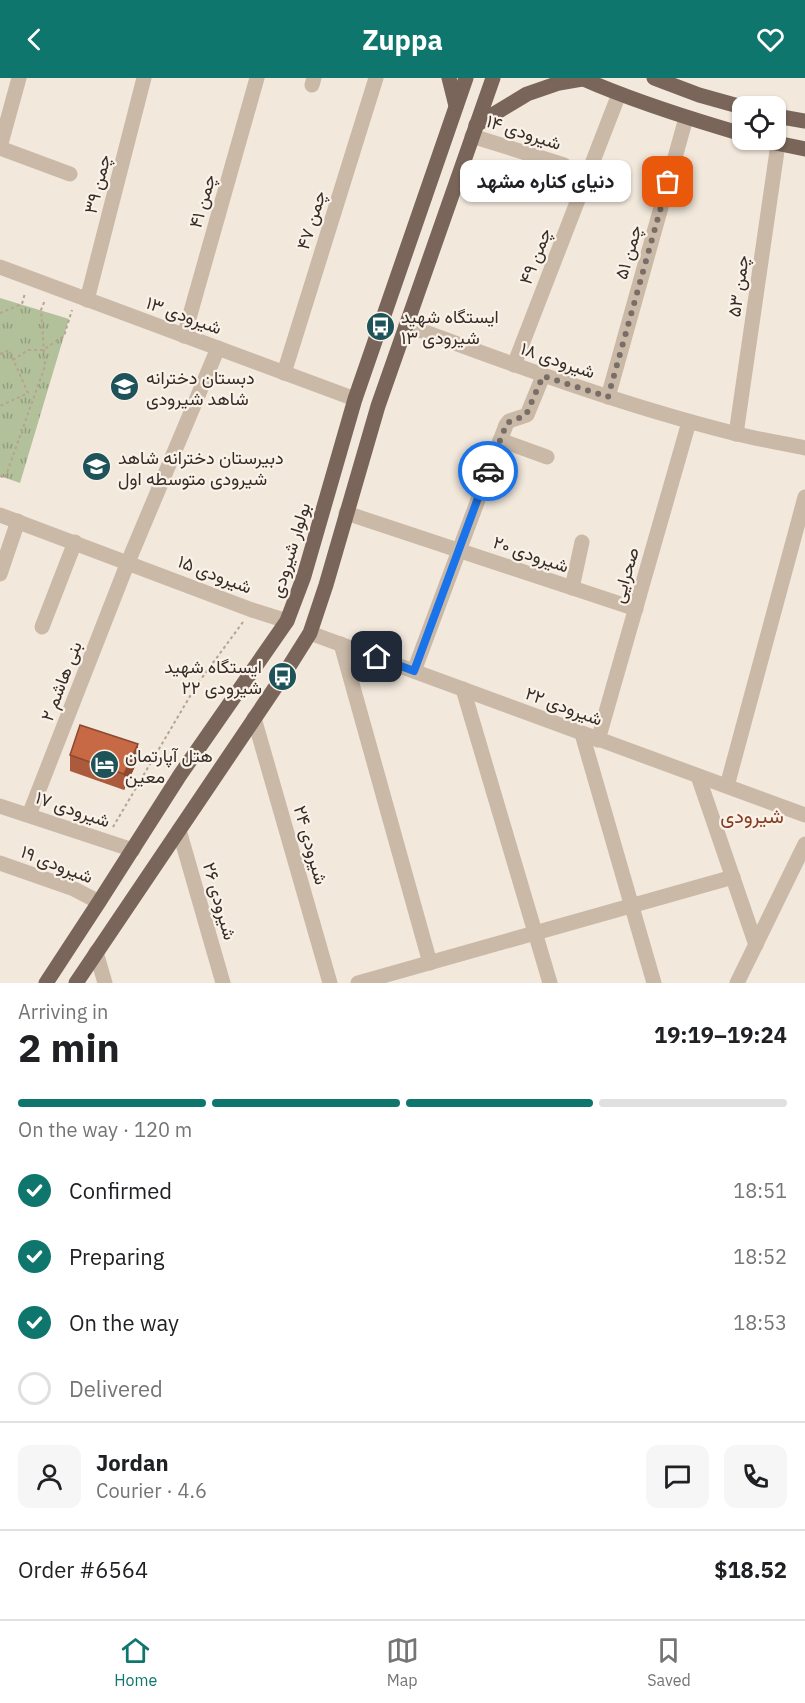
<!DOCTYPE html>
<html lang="en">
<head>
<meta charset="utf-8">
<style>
  :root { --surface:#fff; --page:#f6f6f6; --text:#202124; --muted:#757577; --line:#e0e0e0; --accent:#0f766e }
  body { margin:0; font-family:"IBM Plex Sans",Vazirmatn,sans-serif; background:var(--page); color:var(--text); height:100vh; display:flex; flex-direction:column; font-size:22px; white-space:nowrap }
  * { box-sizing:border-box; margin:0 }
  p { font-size:20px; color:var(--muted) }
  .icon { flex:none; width:33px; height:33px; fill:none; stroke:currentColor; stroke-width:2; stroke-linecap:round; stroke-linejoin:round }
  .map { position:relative; height:905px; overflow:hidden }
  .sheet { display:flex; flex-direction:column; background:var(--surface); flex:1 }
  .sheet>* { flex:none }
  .controls { position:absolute; left:732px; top:18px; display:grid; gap:12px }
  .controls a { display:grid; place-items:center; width:54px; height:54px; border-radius:12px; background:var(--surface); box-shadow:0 2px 4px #0004; font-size:30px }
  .pin { position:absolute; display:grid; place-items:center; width:51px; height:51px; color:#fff; margin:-26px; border-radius:12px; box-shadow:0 3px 9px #0006 }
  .courier { position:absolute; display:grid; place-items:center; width:60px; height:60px; margin:-30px; border:4px solid #1a73e8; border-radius:50%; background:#fff; color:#222; box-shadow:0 2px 8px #0007 }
  .bubble { position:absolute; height:42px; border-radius:12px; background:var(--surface); box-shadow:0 2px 4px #0004; font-size:20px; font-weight:700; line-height:42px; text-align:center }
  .head em { font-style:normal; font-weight:700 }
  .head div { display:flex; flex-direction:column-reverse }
  .head { display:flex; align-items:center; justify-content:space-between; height:102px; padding:0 18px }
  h1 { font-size:39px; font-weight:700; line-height:45px }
  .bar { display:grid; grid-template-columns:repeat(4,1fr); gap:9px 6px; align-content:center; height:72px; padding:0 18px }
  .bar i { height:8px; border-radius:4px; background:var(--line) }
  .bar .active { background:var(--accent) }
  .bar p { grid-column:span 4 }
  .line { display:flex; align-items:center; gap:15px; padding:0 18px; border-top:2px solid var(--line) }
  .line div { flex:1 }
  .round { display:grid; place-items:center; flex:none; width:63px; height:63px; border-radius:12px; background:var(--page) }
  ol { padding:0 18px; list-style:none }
  li { display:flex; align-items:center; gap:18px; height:66px }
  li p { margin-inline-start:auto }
  li .icon { padding:6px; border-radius:50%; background:var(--accent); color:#fff; stroke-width:4 }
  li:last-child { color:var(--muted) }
  li i { width:33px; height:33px; border:3px solid var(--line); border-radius:50% }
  header { display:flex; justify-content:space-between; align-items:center; height:78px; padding:0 18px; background:var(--accent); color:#fff; font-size:27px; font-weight:700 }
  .dock { display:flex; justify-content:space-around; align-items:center; height:84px; border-top:2px solid var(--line); background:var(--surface); font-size:16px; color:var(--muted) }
  .dock a { display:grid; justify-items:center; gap:3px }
  .dock .active { color:var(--accent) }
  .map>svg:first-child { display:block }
  .grass { fill:url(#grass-tufts) }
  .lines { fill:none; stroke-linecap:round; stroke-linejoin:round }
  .path { stroke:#b6a391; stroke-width:2; stroke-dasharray:3 3; stroke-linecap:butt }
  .minor { stroke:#cab9a7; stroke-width:15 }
  .major { stroke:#796559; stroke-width:15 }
  .wall { fill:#ab5a3b }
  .shaded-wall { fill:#8b4a30 }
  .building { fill:#c76945; stroke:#8b4a30; stroke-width:1.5 }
  .done { stroke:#786e67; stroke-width:6; stroke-dasharray:0 10.8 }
  .route { stroke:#1a73e8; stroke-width:8 }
  .labels { text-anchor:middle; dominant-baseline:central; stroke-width:4.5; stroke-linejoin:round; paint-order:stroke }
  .street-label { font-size:18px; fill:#372d28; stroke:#faf2e8 }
  .poi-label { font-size:18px; fill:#372d28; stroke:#faf2e8; text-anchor:start }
  .neighbourhood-label { font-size:20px; fill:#873c20; stroke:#faf2e8 }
</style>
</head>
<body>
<header><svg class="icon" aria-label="back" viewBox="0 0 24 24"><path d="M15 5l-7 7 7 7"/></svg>Zuppa<svg class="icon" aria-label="heart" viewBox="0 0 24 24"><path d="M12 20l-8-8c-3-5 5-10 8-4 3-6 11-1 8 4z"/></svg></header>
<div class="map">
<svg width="805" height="905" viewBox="0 0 805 905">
  <defs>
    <pattern id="grass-tufts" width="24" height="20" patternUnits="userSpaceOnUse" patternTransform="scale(1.5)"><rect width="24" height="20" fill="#b3c19b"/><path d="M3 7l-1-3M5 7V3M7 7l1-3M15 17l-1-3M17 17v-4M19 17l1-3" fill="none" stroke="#929d7e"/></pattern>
  </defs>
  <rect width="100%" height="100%" fill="#f2e8dc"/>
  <path class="grass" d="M 0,220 L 69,241 L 20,405 L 0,398 Z"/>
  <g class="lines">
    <g class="path">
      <path d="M 0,235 L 22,226 L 25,215"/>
      <path d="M 0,276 L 9,272 L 28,315 L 0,328"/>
      <path d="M 13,282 L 28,272 L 43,272 L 64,258 L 72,232"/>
      <path d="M 0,398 L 5,400 L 45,288 L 41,232 L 45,222"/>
      <path d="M 154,682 L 168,689"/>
      <path d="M 113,749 L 196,608 L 243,544"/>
    </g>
    <g class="minor">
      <path d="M 312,7 L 314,0"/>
      <path d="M 472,58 L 564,87"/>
      <path d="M 0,69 L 19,0"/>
      <path d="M 0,70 L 70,96"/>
      <path d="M 0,189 L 355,321"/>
      <path d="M 87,222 L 144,0"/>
      <path d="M 406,247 C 514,287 621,327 733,355 C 757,361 781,365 805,370"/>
      <path d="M 184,258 L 257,0"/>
      <path d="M 514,287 L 619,16"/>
      <path d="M 284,295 L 376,0"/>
      <path d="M 608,319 L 686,40"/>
      <path d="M 736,356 L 778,66"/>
      <path d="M 500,362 L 547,379"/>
      <path d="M 346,435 L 636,531"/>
      <path d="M 0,437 L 252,532 L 287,543"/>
      <path d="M 0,496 L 18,443"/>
      <path d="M 572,510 L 582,464"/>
      <path d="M 42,549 L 75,464"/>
      <path d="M 310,555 L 805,737"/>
      <path d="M 341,566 L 430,885"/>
      <path d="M 414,593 L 506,347 L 509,343 L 527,337 L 543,298"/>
      <path d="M 463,611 L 550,905"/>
      <path d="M 254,640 L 330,905"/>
      <path d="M 582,656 L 654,905"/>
      <path d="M 598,662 L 689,344"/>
      <path d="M 698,698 L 756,867"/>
      <path d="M 727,708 L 805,419"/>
      <path d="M 0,728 L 133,772"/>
      <path d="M 29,737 L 128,484 L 218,270"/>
      <path d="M 179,752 L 223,905"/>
      <path d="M 0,785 L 74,811 L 99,824"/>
      <path d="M 96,874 L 105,905"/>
      <path d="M 358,905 L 733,799"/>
      <path d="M 737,905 L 805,766"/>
    </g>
    <g class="major">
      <path d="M 449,0 L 456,28"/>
      <path d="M 581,0 C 633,23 687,40 742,56"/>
      <path d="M 654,0 L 699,17 L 742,29"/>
      <path d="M 776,38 L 805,43"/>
      <path d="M 476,47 L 527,16 L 559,5 L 582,1"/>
      <path d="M 762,62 L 805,71"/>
      <path d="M 46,905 L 99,824 L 180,697 L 287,543 L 304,498 L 355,321 L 466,0"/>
      <path d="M 76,905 L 283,598 L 310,555 L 326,507 L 378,328 L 493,0"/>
    </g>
  </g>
  <path class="wall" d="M 70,677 L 138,682 L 124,712 L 70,693 Z"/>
  <path class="shaded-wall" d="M 138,666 L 138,682 L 124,712 L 124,696 Z"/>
  <path class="building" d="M 80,647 L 138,666 L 124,696 L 70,677 Z"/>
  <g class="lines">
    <path class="done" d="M 488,393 L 507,345 L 526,337 L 543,298 L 608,319 L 668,104"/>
    <path class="route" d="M 377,579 L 414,593 L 488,393"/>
  </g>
  <defs>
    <symbol id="bus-disc" viewBox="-11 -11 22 22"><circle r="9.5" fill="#1d5359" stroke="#faf2e8"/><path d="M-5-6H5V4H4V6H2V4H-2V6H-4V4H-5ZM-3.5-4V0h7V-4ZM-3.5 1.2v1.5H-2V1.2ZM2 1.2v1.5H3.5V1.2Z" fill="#fff"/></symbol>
    <symbol id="school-disc" viewBox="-11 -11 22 22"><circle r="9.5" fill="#1d5359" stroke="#faf2e8"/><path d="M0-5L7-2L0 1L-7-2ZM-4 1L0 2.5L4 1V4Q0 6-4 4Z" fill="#fff"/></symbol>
    <symbol id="hotel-disc" viewBox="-11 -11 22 22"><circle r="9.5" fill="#1d5359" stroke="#faf2e8"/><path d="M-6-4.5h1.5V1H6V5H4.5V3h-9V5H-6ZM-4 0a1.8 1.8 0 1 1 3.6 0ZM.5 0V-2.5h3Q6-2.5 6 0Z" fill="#fff"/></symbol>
  </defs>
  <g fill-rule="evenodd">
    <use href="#bus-disc" x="364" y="232" width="33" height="33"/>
    <use href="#school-disc" x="108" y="292" width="33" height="33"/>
    <use href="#school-disc" x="80" y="372" width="33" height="33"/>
    <use href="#bus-disc" x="266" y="582" width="33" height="33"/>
    <use href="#hotel-disc" x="88" y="670" width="33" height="33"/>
  </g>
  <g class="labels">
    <g class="street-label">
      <text transform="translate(524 54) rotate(18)">شیرودی ۱۴</text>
      <text transform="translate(97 106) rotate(-76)">چمن ۳۹</text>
      <text transform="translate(202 123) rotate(-74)">چمن ۴۱</text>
      <text transform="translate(311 142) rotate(-73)">چمن ۴۷</text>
      <text transform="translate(628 174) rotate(-74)">چمن ۵۱</text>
      <text transform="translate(535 178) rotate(-69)">چمن ۴۹</text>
      <text transform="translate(738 208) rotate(-82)">چمن ۵۳</text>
      <text transform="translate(184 237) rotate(20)">شیرودی ۱۳</text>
      <text transform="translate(558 282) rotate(19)">شیرودی ۱۸</text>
      <text transform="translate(290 472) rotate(-73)">بولوار شیرودی</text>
      <text transform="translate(531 476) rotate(19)">شیرودی ۲۰</text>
      <text transform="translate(215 496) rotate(21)">شیرودی ۱۵</text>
      <text transform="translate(625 497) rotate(-74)">صحرایی</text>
      <text transform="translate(61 603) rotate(-69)">بنی هاشم ۲</text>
      <text transform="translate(564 628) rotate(20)">شیرودی ۲۲</text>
      <text transform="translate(73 731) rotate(19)">شیرودی ۱۷</text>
      <text transform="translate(311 767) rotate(74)">شیرودی ۲۴</text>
      <text transform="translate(57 786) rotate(21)">شیرودی ۱۹</text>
      <text transform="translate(220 823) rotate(74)">شیرودی ۲۶</text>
    </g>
    <g class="poi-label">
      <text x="401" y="238">ایستگاه شهید<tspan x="401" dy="21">شیرودی ۱۳</tspan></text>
      <text x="146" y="299">دبستان دخترانه<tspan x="146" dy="21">شاهد شیرودی</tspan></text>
      <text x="118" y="379">دبیرستان دخترانه شاهد<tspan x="118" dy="21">شیرودی متوسطه اول</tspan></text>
      <text x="262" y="588" text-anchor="end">ایستگاه شهید<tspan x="262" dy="21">شیرودی ۲۲</tspan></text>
      <text x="125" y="677">هتل آپارتمان<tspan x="125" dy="21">معین</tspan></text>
    </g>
    <g class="neighbourhood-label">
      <text x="752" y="737">شیرودی</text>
    </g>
  </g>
</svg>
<div class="controls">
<a><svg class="icon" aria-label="locate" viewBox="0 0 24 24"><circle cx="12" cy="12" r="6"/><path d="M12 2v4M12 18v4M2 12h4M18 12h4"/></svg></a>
</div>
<div class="pin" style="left:668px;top:104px;background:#ea580c"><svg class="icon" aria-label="bag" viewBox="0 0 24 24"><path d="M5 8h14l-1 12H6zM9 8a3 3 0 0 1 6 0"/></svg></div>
<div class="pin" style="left:377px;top:579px;background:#1f2937"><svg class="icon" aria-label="home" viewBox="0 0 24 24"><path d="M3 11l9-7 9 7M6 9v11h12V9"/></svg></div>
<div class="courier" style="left:488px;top:393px"><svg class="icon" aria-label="car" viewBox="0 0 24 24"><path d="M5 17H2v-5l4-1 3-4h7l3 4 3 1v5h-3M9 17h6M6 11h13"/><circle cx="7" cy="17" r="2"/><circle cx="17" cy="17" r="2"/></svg></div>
<div class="bubble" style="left:460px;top:82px;width:171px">دنیای کناره مشهد</div>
</div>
<section class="sheet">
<div class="head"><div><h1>2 min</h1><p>Arriving in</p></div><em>19:19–19:24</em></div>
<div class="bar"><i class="active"></i><i class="active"></i><i class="active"></i><i></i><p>On the way · 120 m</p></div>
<ol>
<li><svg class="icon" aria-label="check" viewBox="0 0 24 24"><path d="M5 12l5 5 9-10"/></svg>Confirmed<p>18:51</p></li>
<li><svg class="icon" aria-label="check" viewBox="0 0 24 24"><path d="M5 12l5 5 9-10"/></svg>Preparing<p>18:52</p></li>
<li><svg class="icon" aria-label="check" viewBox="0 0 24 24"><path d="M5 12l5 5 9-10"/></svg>On the way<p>18:53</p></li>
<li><i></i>Delivered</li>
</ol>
<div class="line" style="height:108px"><a class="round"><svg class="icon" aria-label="person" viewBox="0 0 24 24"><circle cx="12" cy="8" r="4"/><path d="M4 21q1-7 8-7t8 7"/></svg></a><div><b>Jordan</b><p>Courier · 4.6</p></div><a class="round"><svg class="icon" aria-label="chat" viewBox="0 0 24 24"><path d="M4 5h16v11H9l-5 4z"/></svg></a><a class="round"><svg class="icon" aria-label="phone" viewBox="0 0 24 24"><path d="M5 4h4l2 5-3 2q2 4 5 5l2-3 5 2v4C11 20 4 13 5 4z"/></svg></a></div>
<div class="line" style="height:78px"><div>Order #6564</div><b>$18.52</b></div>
</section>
<nav class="dock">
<a class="active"><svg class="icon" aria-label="home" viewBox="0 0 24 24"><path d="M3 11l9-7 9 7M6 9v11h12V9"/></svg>Home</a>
<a><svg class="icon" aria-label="map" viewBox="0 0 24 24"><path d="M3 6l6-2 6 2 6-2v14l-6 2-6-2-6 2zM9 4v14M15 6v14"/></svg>Map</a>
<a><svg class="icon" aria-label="saved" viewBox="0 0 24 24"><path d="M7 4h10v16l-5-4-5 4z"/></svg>Saved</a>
</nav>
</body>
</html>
